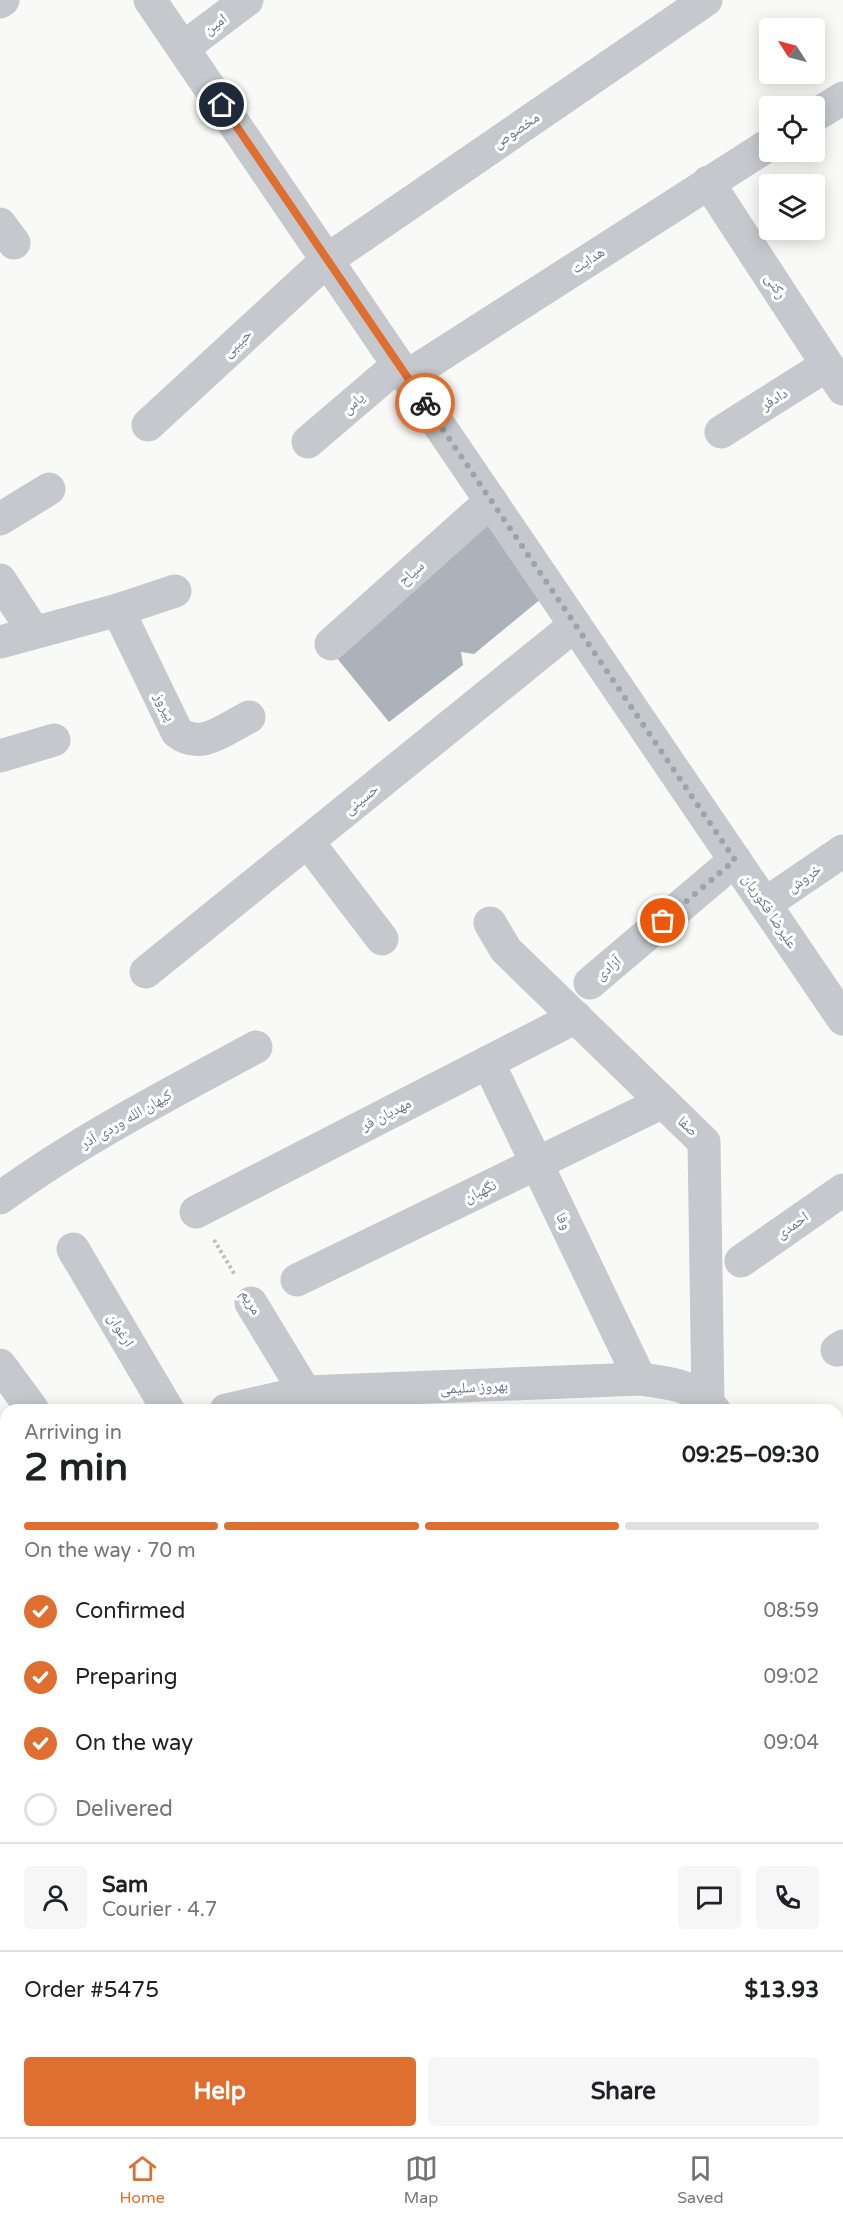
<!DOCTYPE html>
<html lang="en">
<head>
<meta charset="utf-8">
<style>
  :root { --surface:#fff; --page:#f6f6f6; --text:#202124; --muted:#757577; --line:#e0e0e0; --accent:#df6e31 }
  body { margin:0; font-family:"Varela Round","Noto Naskh Arabic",sans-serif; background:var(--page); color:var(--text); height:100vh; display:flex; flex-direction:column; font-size:22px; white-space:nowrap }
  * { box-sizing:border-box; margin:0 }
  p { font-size:20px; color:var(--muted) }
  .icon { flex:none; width:33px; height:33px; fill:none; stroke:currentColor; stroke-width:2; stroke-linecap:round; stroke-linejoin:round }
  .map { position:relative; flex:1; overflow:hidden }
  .panel { position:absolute; left:0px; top:1404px; width:843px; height:734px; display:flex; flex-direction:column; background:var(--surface); border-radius:18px 18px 0 0; box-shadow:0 3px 15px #0003 }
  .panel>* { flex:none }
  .needle { width:39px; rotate:306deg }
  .fabs { position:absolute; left:759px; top:18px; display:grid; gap:12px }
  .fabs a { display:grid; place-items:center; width:66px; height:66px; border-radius:6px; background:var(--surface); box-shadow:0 3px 15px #0003; font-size:30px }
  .pin { position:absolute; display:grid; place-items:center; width:51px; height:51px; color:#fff; margin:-26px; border:3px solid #fff; border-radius:50%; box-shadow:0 2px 6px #0007 }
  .courier { position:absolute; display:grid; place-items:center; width:60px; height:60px; margin:-30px; border:4px solid #df6e31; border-radius:50%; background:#fff; color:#222; box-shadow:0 2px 8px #0007 }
  .summary em { font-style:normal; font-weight:800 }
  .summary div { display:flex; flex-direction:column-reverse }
  .summary { display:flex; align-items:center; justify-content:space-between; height:102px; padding:0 24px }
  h1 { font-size:39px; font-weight:800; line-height:45px }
  .bar { display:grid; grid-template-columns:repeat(4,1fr); gap:9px 6px; align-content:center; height:72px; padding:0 24px }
  .bar i { height:8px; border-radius:4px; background:var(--line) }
  .bar .current { background:var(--accent) }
  .bar p { grid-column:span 4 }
  .line { display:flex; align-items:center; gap:15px; padding:0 24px; border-top:2px solid var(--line) }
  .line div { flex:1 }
  .round { display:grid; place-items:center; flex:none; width:63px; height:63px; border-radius:6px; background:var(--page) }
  ol { padding:0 24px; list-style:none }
  li { display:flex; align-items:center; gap:18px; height:66px }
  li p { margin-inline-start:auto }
  li .icon { padding:6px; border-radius:50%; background:var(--accent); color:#fff; stroke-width:4 }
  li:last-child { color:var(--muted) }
  li i { width:33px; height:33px; border:3px solid var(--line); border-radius:50% }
  .action { display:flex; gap:12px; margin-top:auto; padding:12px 24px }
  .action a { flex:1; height:69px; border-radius:6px; background:var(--accent); color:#fff; font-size:24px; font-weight:800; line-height:69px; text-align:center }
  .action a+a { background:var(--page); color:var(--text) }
  .tabs { display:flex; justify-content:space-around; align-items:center; height:84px; border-top:2px solid var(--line); background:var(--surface); font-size:16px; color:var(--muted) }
  .tabs a { display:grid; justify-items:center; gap:3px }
  .tabs .current { color:var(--accent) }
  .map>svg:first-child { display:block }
  .building { fill:#acb2b9 }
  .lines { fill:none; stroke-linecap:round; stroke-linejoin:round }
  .path { stroke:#bdbfc2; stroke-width:4; stroke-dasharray:3 3; stroke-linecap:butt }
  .minor { stroke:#c5c8cc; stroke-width:33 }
  .tertiary { stroke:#c5c8cc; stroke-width:33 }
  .done { stroke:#9ba4ae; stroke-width:6; stroke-dasharray:0 10.8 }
  .route { stroke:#df6e31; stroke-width:8 }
  .labels { text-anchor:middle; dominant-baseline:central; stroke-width:6; stroke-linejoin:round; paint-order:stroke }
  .street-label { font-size:15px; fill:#697687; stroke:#fff }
</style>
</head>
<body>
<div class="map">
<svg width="843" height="2137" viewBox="0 0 843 2137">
  <rect width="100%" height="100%" fill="#f9f9f7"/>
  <path class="building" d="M 490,523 L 542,598 L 474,654 L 461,652 L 463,665 L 389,722 L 336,657 Z"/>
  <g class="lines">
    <path class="path" d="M 214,1240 L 235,1275"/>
    <g class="minor">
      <path d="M 183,48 L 247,0"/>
      <path d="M 814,116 L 843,98"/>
      <path d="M 708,182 L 843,389"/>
      <path d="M 0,224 L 14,243"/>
      <path d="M 406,377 L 770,144"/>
      <path d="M 148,425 L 327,260 L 706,0"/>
      <path d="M 721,432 L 827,365"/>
      <path d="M 308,442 L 398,365"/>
      <path d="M 0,519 L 49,489"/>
      <path d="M 0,580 L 34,632"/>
      <path d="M 118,610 L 177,732 C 201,751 225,729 249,717"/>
      <path d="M 0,642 L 118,610 L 175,591"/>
      <path d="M 331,644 L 491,501"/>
      <path d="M 0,756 L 54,740"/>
      <path d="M 308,842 L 382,939"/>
      <path d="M 765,904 L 843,851"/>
      <path d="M 490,923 L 506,950 L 704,1142 L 708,1403"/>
      <path d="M 146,972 L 575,625"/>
      <path d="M 590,983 L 735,860"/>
      <path d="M 488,1062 L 640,1379"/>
      <path d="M 0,1198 C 80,1140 169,1094 256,1047"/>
      <path d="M 196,1212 L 576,1017"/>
      <path d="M 73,1249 L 168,1410"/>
      <path d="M 741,1261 L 843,1190"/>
      <path d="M 297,1280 L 663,1102"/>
      <path d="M 251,1303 L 305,1392"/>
      <path d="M 837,1350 L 843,1346"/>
      <path d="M 0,1365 L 33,1410"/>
      <path d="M 226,1410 L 305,1392 L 640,1379 C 674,1384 690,1383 714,1410"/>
      <path d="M 0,1479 L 6,1476"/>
      <path d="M 837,1674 L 843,1677"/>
      <path d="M 0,1876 L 6,1871"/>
      <path d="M 0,2111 L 6,2105"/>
      <path d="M 295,2132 L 302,2137"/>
      <path d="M 466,2132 L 471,2137"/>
      <path d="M 817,2132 L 823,2137"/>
    </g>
    <g class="tertiary">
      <path d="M 150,0 L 843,1019"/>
      <path d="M 0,2 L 3,0"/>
    </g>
  </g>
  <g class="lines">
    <path class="done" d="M 425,403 L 735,860 L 663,921"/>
    <path class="route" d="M 222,105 L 425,403"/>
  </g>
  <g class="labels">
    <g class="street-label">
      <text transform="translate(215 24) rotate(-36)">امین</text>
      <text transform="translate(516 130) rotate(-34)">مخصوص</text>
      <text transform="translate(588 260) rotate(-33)">هدایت</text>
      <text transform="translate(776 286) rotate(57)">رکنی</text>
      <text transform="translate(237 343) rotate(-43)">حبیبی</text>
      <text transform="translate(774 399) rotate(-32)">دادفر</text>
      <text transform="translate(353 403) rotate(-41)">یاس</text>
      <text transform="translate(411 573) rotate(-42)">سیاح</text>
      <text transform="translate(165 707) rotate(64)">پیروز</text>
      <text transform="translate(361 799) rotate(-39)">حسینی</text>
      <text transform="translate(804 878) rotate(-35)">خروش</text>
      <text transform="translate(770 911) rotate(56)">علیرضا فکوریان</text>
      <text transform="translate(608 968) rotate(-40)">آزادی</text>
      <text transform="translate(386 1114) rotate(-27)">مهدیان فر</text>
      <text transform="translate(126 1119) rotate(-30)">کیهان الله وردی آذر</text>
      <text transform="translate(688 1126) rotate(44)">صفا</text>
      <text transform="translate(480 1191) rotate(-26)">نگهبان</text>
      <text transform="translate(564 1221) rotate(64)">وفا</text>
      <text transform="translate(792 1225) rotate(-35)">احمدی</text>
      <text transform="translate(251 1302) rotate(59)">مریم</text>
      <text transform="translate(121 1330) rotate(59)">ارغوان</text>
      <text transform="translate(474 1387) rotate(-3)">بهروز سلیمی</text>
    </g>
  </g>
</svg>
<div class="fabs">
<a><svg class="needle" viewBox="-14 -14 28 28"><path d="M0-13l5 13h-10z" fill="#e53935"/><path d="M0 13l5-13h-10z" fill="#757577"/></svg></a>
<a><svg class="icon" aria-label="locate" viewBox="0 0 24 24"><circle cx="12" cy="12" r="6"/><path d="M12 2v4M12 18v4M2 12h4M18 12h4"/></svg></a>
<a><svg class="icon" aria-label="layers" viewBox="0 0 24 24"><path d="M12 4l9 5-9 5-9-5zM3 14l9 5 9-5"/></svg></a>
</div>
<div class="pin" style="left:663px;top:921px;background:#ea580c"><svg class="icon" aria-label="bag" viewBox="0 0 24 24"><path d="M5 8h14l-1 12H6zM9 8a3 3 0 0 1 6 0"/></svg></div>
<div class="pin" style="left:222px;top:105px;background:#1f2937"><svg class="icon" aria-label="home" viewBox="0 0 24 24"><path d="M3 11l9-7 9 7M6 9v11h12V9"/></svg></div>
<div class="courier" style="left:425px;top:403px"><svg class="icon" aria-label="bike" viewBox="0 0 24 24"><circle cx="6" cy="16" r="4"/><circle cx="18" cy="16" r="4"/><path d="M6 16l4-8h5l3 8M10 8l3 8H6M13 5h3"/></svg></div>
<section class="panel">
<div class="summary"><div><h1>2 min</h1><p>Arriving in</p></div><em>09:25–09:30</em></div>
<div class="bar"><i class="current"></i><i class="current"></i><i class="current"></i><i></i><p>On the way · 70 m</p></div>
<ol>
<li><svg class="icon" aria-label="check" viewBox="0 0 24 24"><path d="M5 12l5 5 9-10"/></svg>Confirmed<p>08:59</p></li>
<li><svg class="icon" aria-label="check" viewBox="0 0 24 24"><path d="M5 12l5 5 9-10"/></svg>Preparing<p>09:02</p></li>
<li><svg class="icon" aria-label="check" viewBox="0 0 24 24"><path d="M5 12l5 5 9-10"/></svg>On the way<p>09:04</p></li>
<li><i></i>Delivered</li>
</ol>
<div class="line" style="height:108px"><a class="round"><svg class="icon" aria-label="person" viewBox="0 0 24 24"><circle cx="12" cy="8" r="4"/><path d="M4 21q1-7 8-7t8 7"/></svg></a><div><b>Sam</b><p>Courier · 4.7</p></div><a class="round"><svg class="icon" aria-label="chat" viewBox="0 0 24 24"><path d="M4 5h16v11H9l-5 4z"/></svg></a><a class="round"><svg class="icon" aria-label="phone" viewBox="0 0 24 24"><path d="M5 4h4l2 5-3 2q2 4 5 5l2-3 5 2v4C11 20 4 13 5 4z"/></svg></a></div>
<div class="line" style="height:78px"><div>Order #5475</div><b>$13.93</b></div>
<div class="action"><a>Help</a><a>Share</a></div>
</section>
</div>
<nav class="tabs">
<a class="current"><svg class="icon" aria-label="home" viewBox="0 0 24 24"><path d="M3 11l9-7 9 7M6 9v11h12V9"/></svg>Home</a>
<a><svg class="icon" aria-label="map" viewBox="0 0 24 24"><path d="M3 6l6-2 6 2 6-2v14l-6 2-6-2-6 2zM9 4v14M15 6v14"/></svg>Map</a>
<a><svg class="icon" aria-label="saved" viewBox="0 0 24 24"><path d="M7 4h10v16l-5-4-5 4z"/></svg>Saved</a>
</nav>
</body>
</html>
